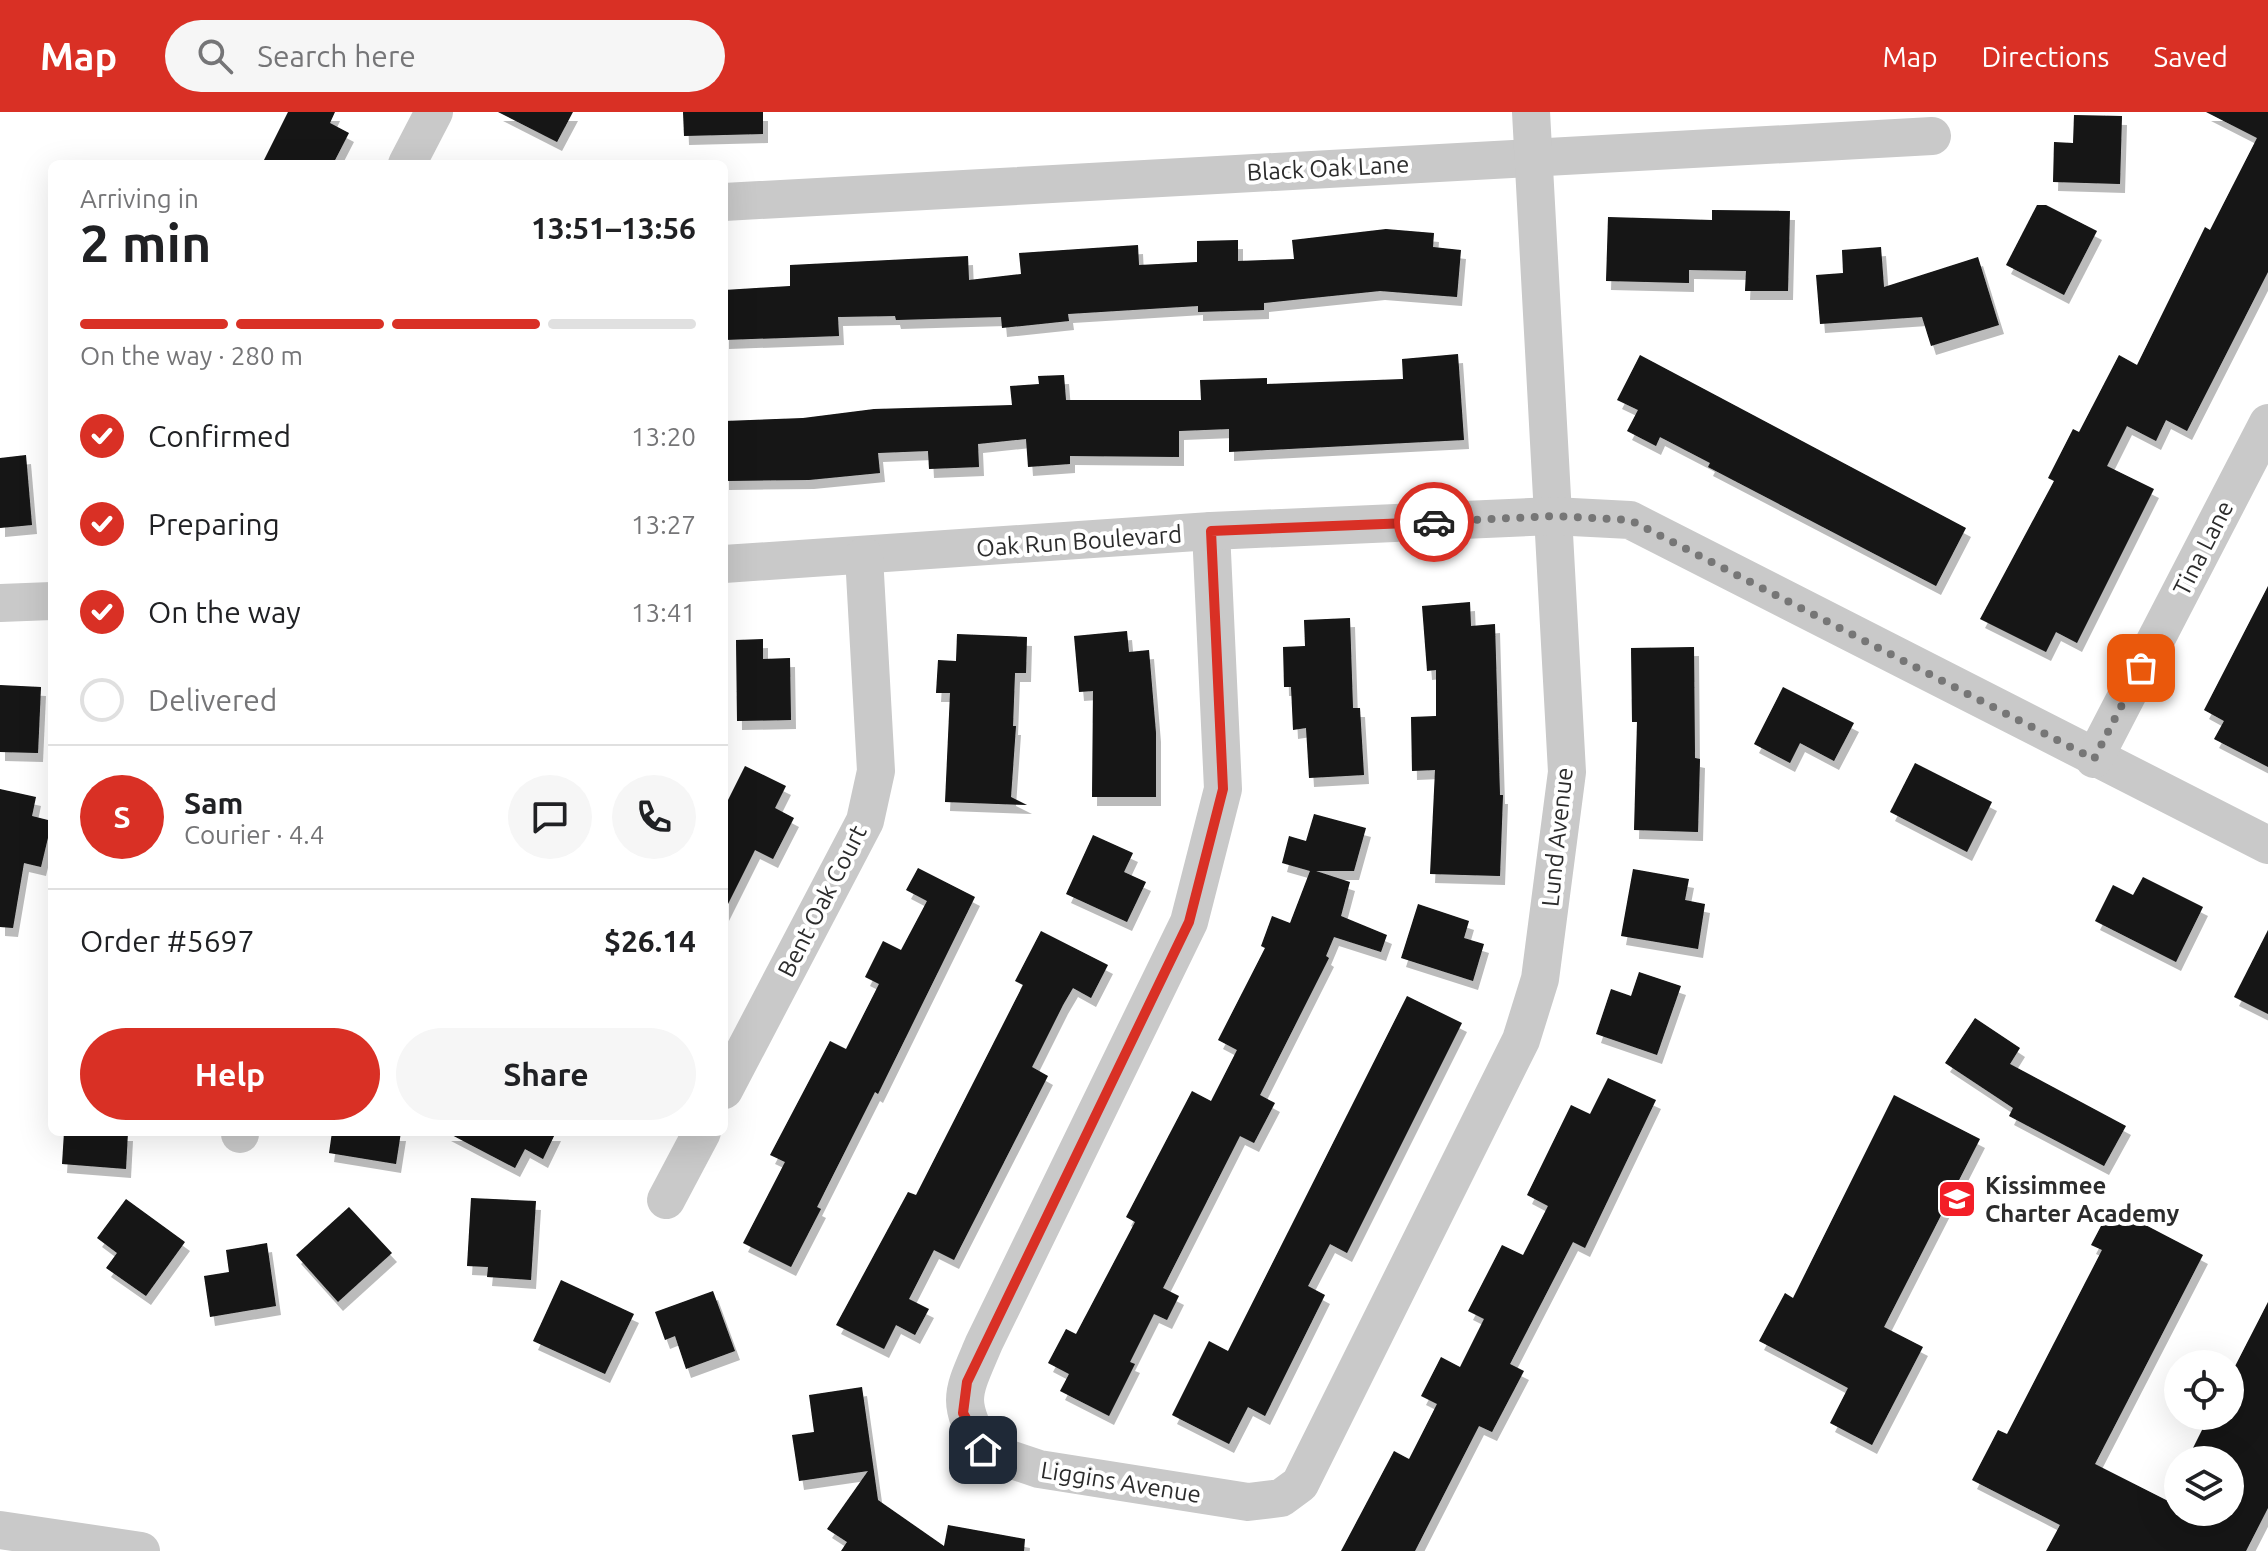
<!DOCTYPE html>
<html lang="en">
<head>
<meta charset="utf-8">
<style>
  :root { --surface:#fff; --page:#f6f6f6; --text:#202124; --muted:#757577; --line:#e0e0e0; --accent:#d93025 }
  body { margin:0; font-family:Ubuntu,sans-serif; background:var(--page); color:var(--text); height:100vh; display:flex; flex-direction:column; font-size:30px; white-space:nowrap }
  * { box-sizing:border-box; margin:0 }
  p { font-size:26px; color:var(--muted) }
  .icon { flex:none; width:44px; height:44px; fill:none; stroke:currentColor; stroke-width:2; stroke-linecap:round; stroke-linejoin:round }
  .map { position:relative; flex:1; overflow:hidden }
  .drawer { position:absolute; left:48px; top:48px; width:680px; height:976px; display:flex; flex-direction:column; background:var(--surface); border-radius:12px; box-shadow:0 8px 32px #0002 }
  .drawer>* { flex:none }
  .tools { position:absolute; left:2164px; top:1238px; display:grid; gap:16px }
  .tools a { display:grid; place-items:center; width:80px; height:80px; border-radius:50%; background:var(--surface); box-shadow:0 8px 32px #0002; font-size:40px }
  .pin { position:absolute; display:grid; place-items:center; width:68px; height:68px; color:#fff; margin:-34px; border-radius:16px; box-shadow:0 4px 12px #0006 }
  .courier { position:absolute; display:grid; place-items:center; width:80px; height:80px; margin:-40px; border:6px solid #d93025; border-radius:50%; background:#fff; color:#222; box-shadow:0 2px 10px #0007 }
  .overview em { font-style:normal; font-weight:600 }
  .overview div { display:flex; flex-direction:column-reverse }
  .overview { display:flex; align-items:center; justify-content:space-between; height:136px; padding:0 32px }
  h1 { font-size:52px; font-weight:600; line-height:60px }
  .bar { display:grid; grid-template-columns:repeat(4,1fr); gap:12px 8px; align-content:center; height:96px; padding:0 32px }
  .bar i { height:10px; border-radius:6px; background:var(--line) }
  .bar .current { background:var(--accent) }
  .bar p { grid-column:span 4 }
  .line { display:flex; align-items:center; gap:20px; padding:0 32px; border-top:2px solid var(--line) }
  .line div { flex:1 }
  .round { display:grid; place-items:center; flex:none; width:84px; height:84px; border-radius:42px; background:var(--page) }
  ol { padding:0 32px; list-style:none }
  li { display:flex; align-items:center; gap:24px; height:88px }
  li p { margin-inline-start:auto }
  li .icon { padding:8px; border-radius:50%; background:var(--accent); color:#fff; stroke-width:4 }
  li:last-child { color:var(--muted) }
  li i { width:44px; height:44px; border:4px solid var(--line); border-radius:50% }
  .cta { display:flex; gap:16px; margin-top:auto; padding:16px 32px }
  .cta a { flex:1; height:92px; border-radius:48px; background:var(--accent); color:#fff; font-size:32px; font-weight:600; line-height:92px; text-align:center }
  .cta a+a { background:var(--page); color:var(--text) }
  header { display:flex; align-items:center; gap:48px; box-sizing:border-box; height:112px; padding:0 40px; background:var(--accent); color:#fff }
  header strong { font-size:38px }
  nav { display:flex; gap:44px; margin-inline-start:auto; font-size:28px }
  .search { width:560px; height:72px; background:var(--page); display:flex; align-items:center; gap:20px; box-sizing:border-box; padding:0 28px; border-radius:44px; color:var(--muted); font-size:30px }
  .map>svg:first-child { display:block }
  .building { fill:#131313; filter:url(#shadow) }
  .lines { fill:none; stroke-linecap:round; stroke-linejoin:round }
  .minor { stroke:#c9c9c9; stroke-width:38 }
  .done { stroke:#767676; stroke-width:8; stroke-dasharray:0 14.4 }
  .route { stroke:#d93025; stroke-width:10 }
  .labels { text-anchor:middle; dominant-baseline:central; stroke-width:8; stroke-linejoin:round; paint-order:stroke }
  .street-label { font-size:24px; fill:#2c2c2c; stroke:#fff }
  .poi-label { font-size:24px; font-weight:bold; fill:#2c2c2c; stroke:#fff; text-anchor:start }
</style>
</head>
<body>
<header>
<strong>Map</strong>
<div class="search"><svg class="icon" aria-label="search" viewBox="0 0 24 24"><circle cx="10" cy="10" r="6"/><path d="M15 15l6 6"/></svg>Search here</div>
<nav><a>Map</a><a>Directions</a><a>Saved</a></nav>
</header>
<div class="map">
<svg width="2268" height="1439" viewBox="0 0 2268 1439">
  <defs>
    <filter id="shadow"><feDropShadow dx="5" dy="9" stdDeviation="0" flood-color="#0004"/></filter>
  </defs>
  <rect width="100%" height="100%" fill="#fff"/>
  <g class="building">
    <path d="M 288,0 L 335,0 L 330,11 L 349,21 L 333,52 L 262,52 Z"/>
    <path d="M 498,0 L 573,0 L 557,30 Z"/>
    <path d="M 683,0 L 763,0 L 763,22 L 684,24 Z"/>
    <path d="M 2206,0 L 2268,0 L 2268,160 L 2187,319 L 2166,308 L 2156,329 L 2127,314 L 2107,354 L 2154,377 L 2077,531 L 2056,520 L 2046,540 L 1980,507 L 2054,369 L 2048,366 L 2073,317 L 2079,320 L 2119,243 L 2137,253 L 2205,115 L 2210,118 L 2257,26 Z"/>
    <path d="M 2074,3 L 2122,4 L 2120,72 L 2053,70 L 2054,30 L 2073,31 Z"/>
    <path d="M 2037,93 L 2046,93 L 2097,119 L 2064,183 L 2006,153 Z"/>
    <path d="M 1712,98 L 1790,99 L 1788,179 L 1745,179 L 1746,159 L 1689,158 L 1689,171 L 1606,169 L 1608,105 L 1712,108 Z"/>
    <path d="M 1386,117 L 1434,121 L 1433,135 L 1461,138 L 1457,185 L 1380,179 L 1264,191 L 1264,198 L 1198,200 L 1198,194 L 1068,202 L 1069,209 L 1002,216 L 1001,205 L 896,208 L 895,204 L 838,205 L 839,224 L 724,228 L 724,178 L 790,174 L 790,153 L 968,144 L 969,168 L 1021,162 L 1019,141 L 1138,133 L 1139,153 L 1197,150 L 1197,129 L 1238,128 L 1238,149 L 1294,147 L 1292,128 Z"/>
    <path d="M 1881,135 L 1884,175 L 1978,145 L 1999,213 L 1931,234 L 1922,205 L 1820,212 L 1816,163 L 1843,161 L 1842,138 Z"/>
    <path d="M 1458,242 L 1464,328 L 1229,340 L 1229,317 L 1179,319 L 1179,345 L 1070,344 L 1070,352 L 1028,355 L 1026,327 L 978,332 L 979,355 L 929,357 L 928,339 L 878,341 L 880,361 L 809,368 L 724,369 L 724,309 L 803,306 L 874,297 L 1012,293 L 1010,274 L 1039,272 L 1038,264 L 1064,263 L 1066,288 L 1201,288 L 1200,268 L 1267,266 L 1267,272 L 1403,267 L 1402,247 Z"/>
    <path d="M 1640,243 L 1966,416 L 1936,474 L 1708,355 L 1710,351 L 1660,325 L 1656,334 L 1627,319 L 1638,298 L 1617,288 Z"/>
    <path d="M 26,343 L 32,413 L 0,416 L 0,346 Z"/>
    <path d="M 2268,474 L 2268,655 L 2214,627 L 2224,609 L 2204,598 Z"/>
    <path d="M 1470,490 L 1471,514 L 1495,512 L 1500,683 L 1503,683 L 1500,764 L 1430,762 L 1435,658 L 1412,659 L 1411,605 L 1436,604 L 1436,558 L 1427,559 L 1422,494 Z"/>
    <path d="M 1350,506 L 1353,596 L 1360,596 L 1364,663 L 1309,666 L 1306,616 L 1293,618 L 1291,575 L 1284,575 L 1283,535 L 1305,534 L 1304,508 Z"/>
    <path d="M 1127,519 L 1129,540 L 1149,538 L 1156,621 L 1156,685 L 1092,685 L 1093,579 L 1079,580 L 1074,524 Z"/>
    <path d="M 957,522 L 1027,525 L 1026,561 L 1015,561 L 1013,614 L 1016,614 L 1011,685 L 1027,693 L 945,690 L 950,581 L 936,581 L 938,548 L 956,549 Z"/>
    <path d="M 763,527 L 763,547 L 790,546 L 791,608 L 737,609 L 736,528 Z"/>
    <path d="M 1694,535 L 1695,646 L 1700,647 L 1698,720 L 1634,718 L 1637,610 L 1632,610 L 1631,536 Z"/>
    <path d="M 0,573 L 41,575 L 38,641 L 0,640 Z"/>
    <path d="M 1783,575 L 1854,611 L 1834,649 L 1800,631 L 1790,651 L 1754,632 Z"/>
    <path d="M 1915,651 L 1992,690 L 1967,740 L 1890,700 Z"/>
    <path d="M 745,654 L 786,674 L 775,696 L 794,706 L 773,747 L 755,738 L 724,800 L 724,696 Z"/>
    <path d="M 0,677 L 36,685 L 32,704 L 52,709 L 41,755 L 24,751 L 13,816 L 0,815 Z"/>
    <path d="M 1314,702 L 1366,716 L 1354,759 L 1316,759 L 1350,770 L 1341,804 L 1387,823 L 1381,840 L 1334,825 L 1326,844 L 1329,846 L 1260,983 L 1275,991 L 1254,1031 L 1240,1024 L 1163,1176 L 1179,1184 L 1167,1208 L 1154,1202 L 1130,1250 L 1135,1252 L 1109,1304 L 1060,1279 L 1069,1262 L 1048,1251 L 1066,1217 L 1076,1222 L 1135,1110 L 1126,1105 L 1192,979 L 1211,989 L 1237,938 L 1218,928 L 1265,836 L 1261,834 L 1272,804 L 1290,811 L 1310,759 L 1282,751 L 1289,724 L 1306,729 Z"/>
    <path d="M 1093,723 L 1133,741 L 1124,760 L 1146,770 L 1127,810 L 1066,782 Z"/>
    <path d="M 918,756 L 975,785 L 878,982 L 875,980 L 817,1095 L 821,1097 L 791,1155 L 743,1131 L 785,1050 L 770,1043 L 830,929 L 846,937 L 879,872 L 865,865 L 883,829 L 901,838 L 927,789 L 906,778 Z"/>
    <path d="M 1633,757 L 1689,767 L 1685,788 L 1705,792 L 1698,837 L 1621,824 Z"/>
    <path d="M 2143,765 L 2203,795 L 2176,850 L 2095,809 L 2113,773 L 2133,783 Z"/>
    <path d="M 1418,792 L 1469,809 L 1464,826 L 1484,832 L 1473,869 L 1401,846 Z"/>
    <path d="M 2268,818 L 2268,902 L 2234,885 Z"/>
    <path d="M 1041,819 L 1108,853 L 1091,886 L 1073,876 L 1063,893 L 1032,955 L 1048,964 L 954,1148 L 934,1138 L 909,1187 L 929,1197 L 915,1223 L 896,1213 L 884,1237 L 836,1213 L 908,1080 L 916,1083 L 1023,873 L 1015,869 Z"/>
    <path d="M 1639,860 L 1681,874 L 1657,943 L 1596,922 L 1611,877 L 1631,884 Z"/>
    <path d="M 1407,884 L 1462,911 L 1347,1141 L 1330,1132 L 1308,1174 L 1325,1183 L 1265,1304 L 1248,1295 L 1229,1332 L 1172,1303 L 1209,1229 L 1228,1239 Z"/>
    <path d="M 1975,906 L 2020,936 L 2010,952 L 2126,1014 L 2104,1054 L 2009,1004 L 2013,996 L 1945,951 Z"/>
    <path d="M 1608,966 L 1656,988 L 1585,1136 L 1573,1130 L 1510,1252 L 1524,1259 L 1492,1320 L 1479,1314 L 1415,1439 L 1341,1439 L 1394,1339 L 1409,1347 L 1437,1292 L 1421,1284 L 1441,1245 L 1460,1255 L 1484,1207 L 1468,1199 L 1502,1133 L 1523,1143 L 1548,1094 L 1527,1083 L 1571,993 L 1590,1002 Z"/>
    <path d="M 1894,983 L 1980,1027 L 1884,1215 L 1923,1235 L 1872,1333 L 1830,1311 L 1848,1276 L 1759,1229 L 1785,1181 L 1793,1186 Z"/>
    <path d="M 64,1020 L 128,1020 L 126,1057 L 62,1052 Z"/>
    <path d="M 332,1020 L 401,1020 L 396,1052 L 329,1041 Z"/>
    <path d="M 446,1020 L 556,1020 L 543,1047 L 525,1037 L 515,1056 Z"/>
    <path d="M 471,1086 L 536,1089 L 531,1168 L 487,1165 L 488,1155 L 467,1154 Z"/>
    <path d="M 126,1087 L 185,1130 L 146,1184 L 106,1156 L 117,1141 L 97,1126 Z"/>
    <path d="M 349,1095 L 392,1141 L 338,1190 L 296,1143 Z"/>
    <path d="M 2111,1095 L 2203,1143 L 2095,1352 L 2178,1394 L 2178,1400 L 2230,1400 L 2230,1348 L 2187,1348 L 2209,1304 L 2230,1304 L 2230,1264 L 2268,1190 L 2268,1396 L 2246,1439 L 2046,1439 L 2060,1413 L 1972,1368 L 1998,1318 L 2007,1322 L 2102,1138 L 2091,1133 Z"/>
    <path d="M 267,1131 L 276,1194 L 210,1205 L 204,1164 L 229,1160 L 226,1138 Z"/>
    <path d="M 561,1168 L 634,1202 L 605,1262 L 533,1229 Z"/>
    <path d="M 713,1179 L 735,1239 L 686,1257 L 675,1224 L 665,1228 L 655,1200 Z"/>
    <path d="M 862,1275 L 878,1388 L 944,1434 L 948,1413 L 1025,1427 L 1024,1439 L 841,1439 L 847,1430 L 827,1417 L 868,1359 L 799,1369 L 792,1323 L 814,1320 L 809,1283 Z"/>
  </g>
  <g class="lines">
    <g class="minor">
      <path d="M 407,52 L 434,0"/>
      <path d="M 724,90 L 1932,24"/>
      <path d="M 1211,419 L 1223,677 L 1189,810 L 984,1231 C 962,1283 956,1287 983,1338 L 1039,1357 L 1248,1390 L 1281,1386 L 1300,1372 L 1521,928 L 1540,867 L 1567,660 L 1531,0"/>
      <path d="M 724,452 L 1211,419 L 1553,404 L 1630,408 L 2268,733"/>
      <path d="M 0,491 L 52,489"/>
      <path d="M 2094,647 L 2268,311"/>
      <path d="M 724,978 L 865,709 L 876,659 L 864,444"/>
      <path d="M 240,1022 L 240,1020"/>
      <path d="M 666,1088 L 702,1020"/>
      <path d="M 0,1418 L 141,1439"/>
    </g>
  </g>
  <g class="lines">
    <path class="done" d="M 1434,410 L 1553,404 L 1630,408 L 2094,647 L 2141,556"/>
    <path class="route" d="M 983,1338 L 963,1301 L 967,1270 L 1189,810 L 1223,677 L 1211,419 L 1434,410"/>
  </g>
  <defs>
    <symbol id="school-square" viewBox="-11 -11 22 22"><rect x="-9" y="-9" width="18" height="18" rx="4" fill="#f31e27" stroke="#fff"/><path d="M0-5L7-2L0 1L-7-2ZM-4 1L0 2.5L4 1V4Q0 6-4 4Z" fill="#fff"/></symbol>
  </defs>
  <g fill-rule="evenodd">
    <use href="#school-square" x="1935" y="1065" width="44" height="44"/>
  </g>
  <g class="labels">
    <g class="street-label">
      <text transform="translate(1328 56) rotate(-3)">Black Oak Lane</text>
      <text transform="translate(1079 429) rotate(-4)">Oak Run Boulevard</text>
      <text transform="translate(2203 436) rotate(-63)">Tina Lane</text>
      <text transform="translate(1557 725) rotate(-84)">Lund Avenue</text>
      <text transform="translate(822 789) rotate(-63)">Bent Oak Court</text>
      <text transform="translate(1121 1370) rotate(9)">Liggins Avenue</text>
    </g>
    <g class="poi-label">
      <text x="1985" y="1073">Kissimmee<tspan x="1985" dy="28">Charter Academy</tspan></text>
    </g>
  </g>
</svg>
<div class="tools">
<a><svg class="icon" aria-label="locate" viewBox="0 0 24 24"><circle cx="12" cy="12" r="6"/><path d="M12 2v4M12 18v4M2 12h4M18 12h4"/></svg></a>
<a><svg class="icon" aria-label="layers" viewBox="0 0 24 24"><path d="M12 4l9 5-9 5-9-5zM3 14l9 5 9-5"/></svg></a>
</div>
<div class="pin" style="left:2141px;top:556px;background:#ea580c"><svg class="icon" aria-label="bag" viewBox="0 0 24 24"><path d="M5 8h14l-1 12H6zM9 8a3 3 0 0 1 6 0"/></svg></div>
<div class="pin" style="left:983px;top:1338px;background:#1f2937"><svg class="icon" aria-label="home" viewBox="0 0 24 24"><path d="M3 11l9-7 9 7M6 9v11h12V9"/></svg></div>
<div class="courier" style="left:1434px;top:410px"><svg class="icon" aria-label="car" viewBox="0 0 24 24"><path d="M5 17H2v-5l4-1 3-4h7l3 4 3 1v5h-3M9 17h6M6 11h13"/><circle cx="7" cy="17" r="2"/><circle cx="17" cy="17" r="2"/></svg></div>
<section class="drawer">
<div class="overview"><div><h1>2 min</h1><p>Arriving in</p></div><em>13:51–13:56</em></div>
<div class="bar"><i class="current"></i><i class="current"></i><i class="current"></i><i></i><p>On the way · 280 m</p></div>
<ol>
<li><svg class="icon" aria-label="check" viewBox="0 0 24 24"><path d="M5 12l5 5 9-10"/></svg>Confirmed<p>13:20</p></li>
<li><svg class="icon" aria-label="check" viewBox="0 0 24 24"><path d="M5 12l5 5 9-10"/></svg>Preparing<p>13:27</p></li>
<li><svg class="icon" aria-label="check" viewBox="0 0 24 24"><path d="M5 12l5 5 9-10"/></svg>On the way<p>13:41</p></li>
<li><i></i>Delivered</li>
</ol>
<div class="line" style="height:144px"><b class="round" style="background:var(--accent);color:#fff">S</b><div><b>Sam</b><p>Courier · 4.4</p></div><a class="round"><svg class="icon" aria-label="chat" viewBox="0 0 24 24"><path d="M4 5h16v11H9l-5 4z"/></svg></a><a class="round"><svg class="icon" aria-label="phone" viewBox="0 0 24 24"><path d="M5 4h4l2 5-3 2q2 4 5 5l2-3 5 2v4C11 20 4 13 5 4z"/></svg></a></div>
<div class="line" style="height:104px"><div>Order #5697</div><b>$26.14</b></div>
<div class="cta"><a>Help</a><a>Share</a></div>
</section>
</div>
</body>
</html>
